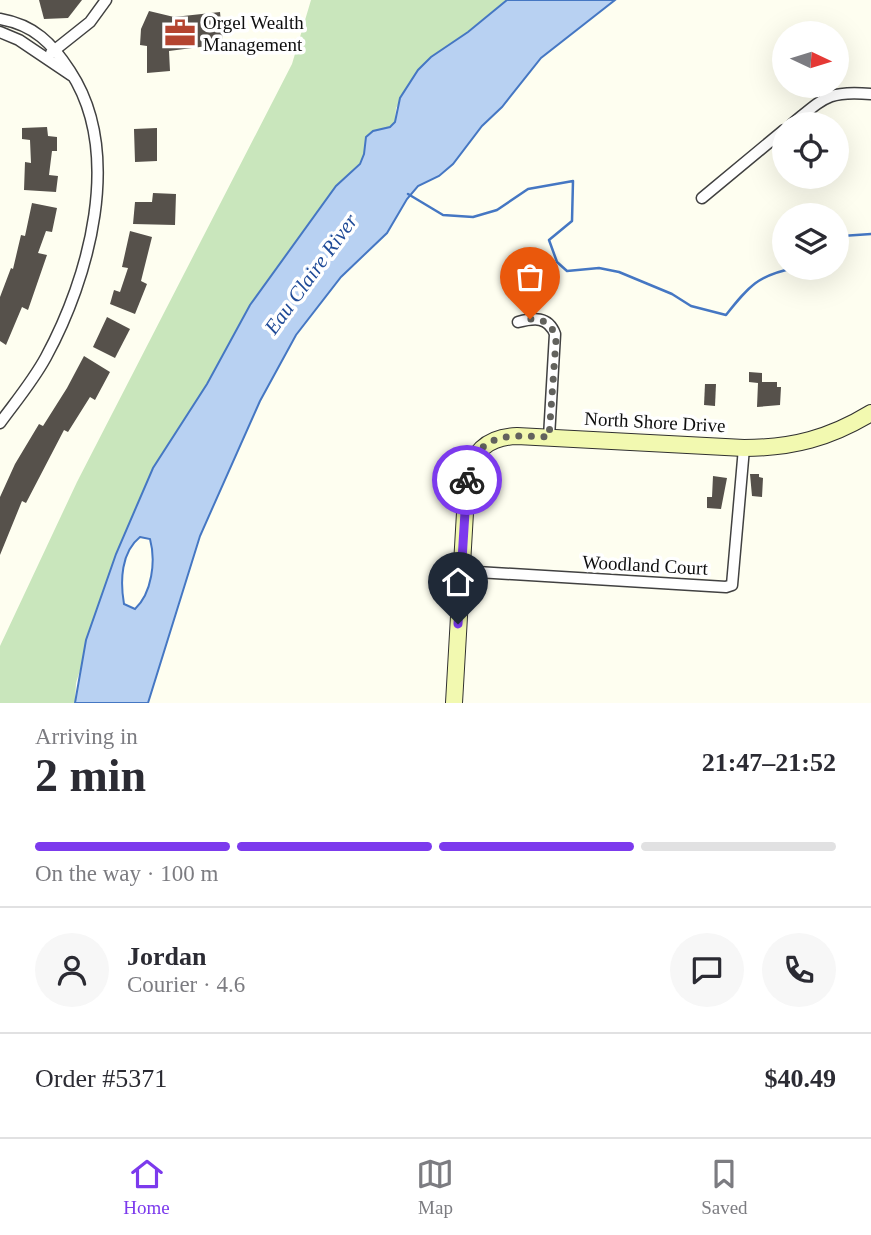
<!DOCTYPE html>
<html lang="en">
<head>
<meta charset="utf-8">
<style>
  :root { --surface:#fff; --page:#f7f7f7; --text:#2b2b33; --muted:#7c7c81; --line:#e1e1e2; --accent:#7c3aed }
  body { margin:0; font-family:"Times New Roman",serif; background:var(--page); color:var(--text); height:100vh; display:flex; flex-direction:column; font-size:26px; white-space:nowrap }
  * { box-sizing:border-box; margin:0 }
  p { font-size:23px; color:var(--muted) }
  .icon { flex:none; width:38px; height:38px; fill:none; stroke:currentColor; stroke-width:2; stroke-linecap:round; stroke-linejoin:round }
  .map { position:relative; height:703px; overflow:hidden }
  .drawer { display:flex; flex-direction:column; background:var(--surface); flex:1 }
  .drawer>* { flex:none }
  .needle { width:46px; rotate:94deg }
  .tools { position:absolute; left:772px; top:21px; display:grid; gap:14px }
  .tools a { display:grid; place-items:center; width:77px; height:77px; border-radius:50%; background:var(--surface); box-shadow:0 7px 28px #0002; font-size:35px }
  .pin { position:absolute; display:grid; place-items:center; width:60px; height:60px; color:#fff; margin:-72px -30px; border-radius:50% 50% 50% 0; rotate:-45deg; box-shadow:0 0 7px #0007 }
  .pin .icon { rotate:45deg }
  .courier { position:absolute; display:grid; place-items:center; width:70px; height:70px; margin:-35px; border:5px solid #7c3aed; border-radius:50%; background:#fff; color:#222; box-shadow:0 2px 9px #0007 }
  .headline em { font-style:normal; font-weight:600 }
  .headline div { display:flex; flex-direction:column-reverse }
  .headline { display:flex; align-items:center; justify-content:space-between; height:119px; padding:0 35px }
  h1 { font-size:46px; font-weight:600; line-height:52px }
  .bar { display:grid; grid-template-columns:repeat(4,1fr); gap:10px 7px; align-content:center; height:84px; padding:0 35px }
  .bar i { height:9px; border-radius:5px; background:var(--line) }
  .bar .selected { background:var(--accent) }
  .bar p { grid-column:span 4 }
  .line { display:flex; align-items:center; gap:18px; padding:0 35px; border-top:2px solid var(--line) }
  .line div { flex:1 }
  .round { display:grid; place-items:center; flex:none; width:74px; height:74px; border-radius:37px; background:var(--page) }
  .dock { display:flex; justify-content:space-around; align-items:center; height:98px; border-top:2px solid var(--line); background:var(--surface); font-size:19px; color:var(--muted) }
  .dock a { display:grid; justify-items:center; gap:4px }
  .dock .selected { color:var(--accent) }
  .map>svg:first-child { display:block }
  .green { fill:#c9e6bc }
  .water { fill:#b8d1f2; stroke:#4577c3; stroke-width:2; fill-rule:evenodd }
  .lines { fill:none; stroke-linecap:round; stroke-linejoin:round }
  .stream { stroke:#4577c3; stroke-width:2.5 }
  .building { fill:#56514b }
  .street-casing { stroke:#414141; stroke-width:13 }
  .secondary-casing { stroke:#303030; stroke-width:18 }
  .street { stroke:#fff; stroke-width:10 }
  .secondary { stroke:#f2f9b0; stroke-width:16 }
  .done { stroke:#62625d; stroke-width:7; stroke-dasharray:0 12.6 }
  .route { stroke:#7c3aed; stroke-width:9 }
  .labels { text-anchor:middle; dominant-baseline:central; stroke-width:7; stroke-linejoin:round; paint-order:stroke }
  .poi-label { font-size:19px; fill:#0e0e0e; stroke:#fff; text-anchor:start }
  .street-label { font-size:19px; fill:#0e0e0e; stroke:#fff }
  .water-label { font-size:21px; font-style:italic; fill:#204b97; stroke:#fff }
</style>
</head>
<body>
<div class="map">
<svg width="871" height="703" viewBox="0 0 871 703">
  <rect width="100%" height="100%" fill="#fefef0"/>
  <path class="green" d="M 311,0 L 507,0 L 468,32 L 431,57 L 396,108 L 395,122 L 390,127 L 373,131 L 366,137 L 364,154 L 360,164 L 336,186 L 250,305 L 207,384 L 153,468 L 116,554 L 76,683 L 75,703 L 0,703 L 0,646 L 77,482 L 292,64 Z"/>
  <path class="water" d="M 507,0 L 615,0 L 541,58 L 502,107 L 482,126 L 453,164 L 439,176 L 418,186 L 407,199 L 387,233 L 341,277 L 296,335 L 260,401 L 200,536 L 148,703 L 75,703 L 86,640 L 116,554 L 153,468 L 207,384 L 250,305 L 336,186 L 360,164 L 364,154 L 366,137 L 373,131 L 390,127 L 395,122 L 400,98 L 418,70 L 431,57 L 468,32 ZM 140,537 L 150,539 C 156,561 152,593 135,609 L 124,604 C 120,581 121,552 140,537 Z"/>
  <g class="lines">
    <g class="stream">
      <path d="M 408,194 L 443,215 L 473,217 L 497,210 L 528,189 L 573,181 L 572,221 L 549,240 L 557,262 L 567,271 L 599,268 L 619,272 L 672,294 L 691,306 L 726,315 C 749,286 758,275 795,268"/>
      <path d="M 836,240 L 842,236 L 871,234"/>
    </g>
  </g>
  <g class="building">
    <path d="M 39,0 L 82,0 L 68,18 L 44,19 Z"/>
    <path d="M 149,11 L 174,17 L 220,12 L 223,44 L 169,51 L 170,71 L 147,73 L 147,46 L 140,45 L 141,29 Z"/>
    <path d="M 47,127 L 48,136 L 57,137 L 57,151 L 52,151 L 49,175 L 58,176 L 56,192 L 24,190 L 25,162 L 31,163 L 30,140 L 22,139 L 22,128 Z"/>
    <path d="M 157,128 L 157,161 L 135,162 L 134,129 Z"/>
    <path d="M 153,193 L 176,194 L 175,225 L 133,224 L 135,202 L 152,202 Z"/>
    <path d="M 32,203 L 57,208 L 52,232 L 46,231 L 38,253 L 47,255 L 28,310 L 22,307 L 6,345 L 0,341 L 0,297 L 11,268 L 13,269 L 21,235 L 25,236 Z"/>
    <path d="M 130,231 L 152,237 L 141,281 L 147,284 L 135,314 L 110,304 L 114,290 L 120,292 L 128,268 L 122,267 Z"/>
    <path d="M 107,317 L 130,329 L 115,358 L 93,347 Z"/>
    <path d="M 84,356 L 110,372 L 95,400 L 90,397 L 68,432 L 64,430 L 26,503 L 22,501 L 0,555 L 0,497 L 15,464 L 39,424 L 43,426 L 67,388 Z"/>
    <path d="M 749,372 L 762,373 L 762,382 L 777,382 L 777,387 L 781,387 L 780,405 L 757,407 L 758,383 L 749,382 Z"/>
    <path d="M 705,384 L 716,384 L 715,406 L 704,405 Z"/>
    <path d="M 750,474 L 759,474 L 759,477 L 763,478 L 762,497 L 752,496 Z"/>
    <path d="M 713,476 L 727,478 L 721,509 L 707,508 L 707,497 L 712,497 Z"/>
  </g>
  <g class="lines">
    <defs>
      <g id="street">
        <path d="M 0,19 C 34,25 52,43 70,71 C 124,153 89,278 46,357 C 33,381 16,401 0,423"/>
        <path d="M 0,32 L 19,40 L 71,75"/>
        <path d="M 51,53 L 90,22 L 106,0"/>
        <path d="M 792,124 C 824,98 828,90 871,94"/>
        <path d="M 702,198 L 784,130"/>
        <path d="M 518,322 C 534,318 548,316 555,334 L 549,437"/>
        <path d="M 461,571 L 726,587 L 732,585 L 744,448"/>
      </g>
      <path id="secondary" d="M 454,703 L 467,478 C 473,450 489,437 517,436 L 744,448 C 792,448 830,438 871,413"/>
    </defs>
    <use href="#street" class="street-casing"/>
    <use href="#secondary" class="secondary-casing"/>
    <use href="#street" class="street"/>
    <use href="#secondary" class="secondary"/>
  </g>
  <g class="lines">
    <path class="done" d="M 467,480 C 476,431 509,435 549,437 L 556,340 C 553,325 546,319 530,319"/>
    <path class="route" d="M 458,624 L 467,480"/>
  </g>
  <defs>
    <symbol id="office-bare" viewBox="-9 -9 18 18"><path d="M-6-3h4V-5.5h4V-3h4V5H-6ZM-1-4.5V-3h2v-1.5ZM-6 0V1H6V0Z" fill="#b44430" stroke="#fff" stroke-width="2.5" paint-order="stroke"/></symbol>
  </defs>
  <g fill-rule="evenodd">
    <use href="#office-bare" x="158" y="11" width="44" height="44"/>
  </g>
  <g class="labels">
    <g class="poi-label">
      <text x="203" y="22">Orgel Wealth<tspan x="203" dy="22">Management</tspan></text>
    </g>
    <g class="street-label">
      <text transform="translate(655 422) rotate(3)">North Shore Drive</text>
      <text transform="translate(645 565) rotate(3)">Woodland Court</text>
    </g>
    <g class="water-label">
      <text transform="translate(311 274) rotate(-54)">Eau Claire River</text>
    </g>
  </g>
</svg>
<div class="tools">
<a><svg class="needle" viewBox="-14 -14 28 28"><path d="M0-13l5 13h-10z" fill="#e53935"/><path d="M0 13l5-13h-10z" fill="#7c7c81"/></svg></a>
<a><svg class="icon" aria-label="locate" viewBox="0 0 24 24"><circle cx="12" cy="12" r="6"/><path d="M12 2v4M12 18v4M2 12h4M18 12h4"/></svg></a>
<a><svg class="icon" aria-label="layers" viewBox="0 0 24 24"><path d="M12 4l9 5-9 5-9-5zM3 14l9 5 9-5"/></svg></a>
</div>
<div class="pin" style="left:530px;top:319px;background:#ea580c"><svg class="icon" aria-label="bag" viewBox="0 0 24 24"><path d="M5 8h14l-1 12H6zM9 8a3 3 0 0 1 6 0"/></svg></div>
<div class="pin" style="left:458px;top:624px;background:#1f2937"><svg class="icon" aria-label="home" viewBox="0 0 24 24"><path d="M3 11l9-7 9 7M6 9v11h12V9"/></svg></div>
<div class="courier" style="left:467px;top:480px"><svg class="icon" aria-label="bike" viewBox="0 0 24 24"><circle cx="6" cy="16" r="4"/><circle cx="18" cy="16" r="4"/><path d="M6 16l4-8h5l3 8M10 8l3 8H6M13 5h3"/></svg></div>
</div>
<section class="drawer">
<div class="headline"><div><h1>2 min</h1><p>Arriving in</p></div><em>21:47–21:52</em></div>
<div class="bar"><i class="selected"></i><i class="selected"></i><i class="selected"></i><i></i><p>On the way · 100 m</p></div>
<div class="line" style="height:126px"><a class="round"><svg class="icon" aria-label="person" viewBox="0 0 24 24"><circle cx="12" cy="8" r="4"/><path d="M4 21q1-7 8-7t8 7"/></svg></a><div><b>Jordan</b><p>Courier · 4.6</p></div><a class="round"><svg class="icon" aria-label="chat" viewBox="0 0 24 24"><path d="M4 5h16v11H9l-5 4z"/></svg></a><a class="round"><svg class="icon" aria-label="phone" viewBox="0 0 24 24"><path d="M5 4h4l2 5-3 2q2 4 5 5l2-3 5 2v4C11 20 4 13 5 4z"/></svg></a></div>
<div class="line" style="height:91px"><div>Order #5371</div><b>$40.49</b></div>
</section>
<nav class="dock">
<a class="selected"><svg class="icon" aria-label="home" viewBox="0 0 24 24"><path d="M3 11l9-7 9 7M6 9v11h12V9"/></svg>Home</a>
<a><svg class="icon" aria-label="map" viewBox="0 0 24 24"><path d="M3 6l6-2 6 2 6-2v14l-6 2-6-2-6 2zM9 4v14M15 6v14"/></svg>Map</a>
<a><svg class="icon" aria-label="saved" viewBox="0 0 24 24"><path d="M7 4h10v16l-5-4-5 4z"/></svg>Saved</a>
</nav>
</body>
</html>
